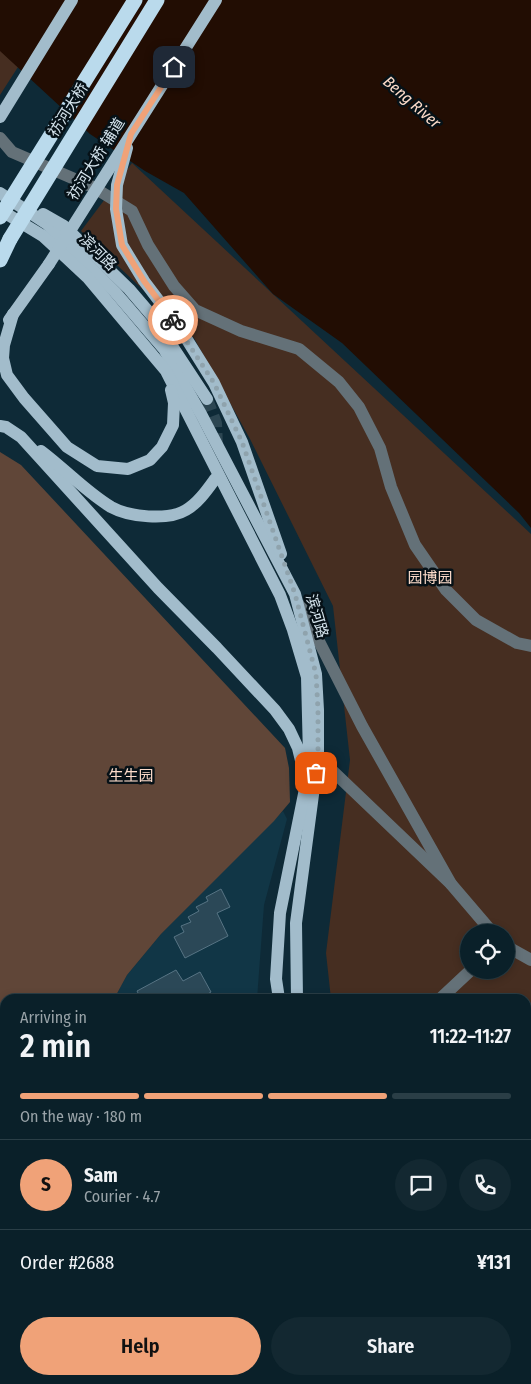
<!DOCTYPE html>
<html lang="en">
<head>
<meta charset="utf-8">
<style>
  :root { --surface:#0a2029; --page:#132831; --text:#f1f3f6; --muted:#99a3a8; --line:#2a3e46; --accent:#f0a278 }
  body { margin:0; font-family:"Fira Sans Condensed","Noto Sans SC",sans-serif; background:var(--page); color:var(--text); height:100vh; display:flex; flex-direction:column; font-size:19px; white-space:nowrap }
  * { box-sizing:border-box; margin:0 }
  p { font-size:16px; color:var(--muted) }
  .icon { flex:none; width:28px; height:28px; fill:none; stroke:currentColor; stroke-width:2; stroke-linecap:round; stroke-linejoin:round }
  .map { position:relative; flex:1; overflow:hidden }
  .drawer { position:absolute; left:0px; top:994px; width:531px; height:391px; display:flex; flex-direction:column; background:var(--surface); border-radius:15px 15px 0 0; box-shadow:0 2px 8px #0003,0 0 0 1px var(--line) }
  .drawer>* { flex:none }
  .tools { position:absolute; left:460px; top:924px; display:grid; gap:10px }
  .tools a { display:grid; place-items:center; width:55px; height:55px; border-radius:50%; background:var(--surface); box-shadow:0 2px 8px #0003,0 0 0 1px var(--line); font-size:25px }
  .pin { position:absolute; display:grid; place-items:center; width:42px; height:42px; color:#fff; margin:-21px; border-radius:10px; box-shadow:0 2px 8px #0006 }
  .courier { position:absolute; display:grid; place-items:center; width:50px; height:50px; margin:-25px; border:4px solid #f0a278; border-radius:50%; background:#fff; color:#222; box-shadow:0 1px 6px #0007 }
  .summary em { font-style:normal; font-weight:600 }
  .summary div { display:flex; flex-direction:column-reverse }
  .summary { display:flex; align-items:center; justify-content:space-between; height:85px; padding:0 20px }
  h1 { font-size:32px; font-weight:600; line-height:38px }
  .bar { display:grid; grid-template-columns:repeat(4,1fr); gap:8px 5px; align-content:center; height:60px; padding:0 20px }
  .bar i { height:6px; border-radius:4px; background:var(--line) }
  .bar .current { background:var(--accent) }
  .bar p { grid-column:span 4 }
  .line { display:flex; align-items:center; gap:12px; padding:0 20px; border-top:1px solid var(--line) }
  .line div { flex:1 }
  .round { display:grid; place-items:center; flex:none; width:52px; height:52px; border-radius:26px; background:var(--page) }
  .action { display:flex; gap:10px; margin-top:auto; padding:10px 20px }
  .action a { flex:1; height:58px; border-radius:30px; background:var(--accent); color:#111; font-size:20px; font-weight:600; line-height:58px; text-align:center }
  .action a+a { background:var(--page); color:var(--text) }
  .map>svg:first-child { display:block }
  .built { fill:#113646 }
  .green { fill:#462e21; fill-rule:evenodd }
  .forest { fill:#604638 }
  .water { fill:#220d03 }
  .building { fill:#2b4857; stroke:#577484 }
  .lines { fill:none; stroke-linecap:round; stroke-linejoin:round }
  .major-tunnel { stroke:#2c4652; stroke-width:12; stroke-dasharray:12 6; stroke-linecap:butt }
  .minor { stroke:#647178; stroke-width:12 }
  .major { stroke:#a2bccb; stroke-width:12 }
  .highway { stroke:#badaec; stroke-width:15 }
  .major-bridge { stroke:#a2bccb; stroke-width:12 }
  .highway-bridge { stroke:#badaec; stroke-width:15 }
  .done { stroke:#8fa3ad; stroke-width:5; stroke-dasharray:0 9 }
  .route { stroke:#f0a278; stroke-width:6 }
  .labels { text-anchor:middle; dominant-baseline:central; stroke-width:5; stroke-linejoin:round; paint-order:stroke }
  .street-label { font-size:15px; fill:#d5e4ed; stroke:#061117 }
  .park-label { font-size:15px; fill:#fcdbca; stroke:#061117 }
  .water-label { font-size:16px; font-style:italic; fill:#fddcca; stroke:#061117 }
</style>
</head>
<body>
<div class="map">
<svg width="531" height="1384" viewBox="0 0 531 1384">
  <rect width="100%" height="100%" fill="#0e2a37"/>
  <g class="built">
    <path d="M 283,811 L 287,819 L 264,905 L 257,999 L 114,999 L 127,975 L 161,934 Z"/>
    <path d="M 0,1028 L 5,1028 L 5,1182 L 0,1173 Z"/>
    <path d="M 526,1354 L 531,1356 L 531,1384 L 126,1384 L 123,1380 L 526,1380 Z"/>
  </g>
  <g class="green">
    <path d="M 0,50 L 18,67 L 0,95 Z"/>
    <path d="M 132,163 L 531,534 L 531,1280 L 526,1278 L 526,999 L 331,999 L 326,953 L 350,760 L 333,606 L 250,439 L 194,338 L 81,231 ZM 469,932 L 506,932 L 506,970 L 469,970 Z"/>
  </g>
  <path class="forest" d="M 0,452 L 21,465 L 285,748 L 289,768 L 290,802 L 274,821 L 161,934 L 127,975 L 114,999 L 5,999 L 5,1028 L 0,1028 Z"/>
  <path class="water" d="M 0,0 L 531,0 L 531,528 L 519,513 L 342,343 L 273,294 L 184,193 L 145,171 L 90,134 L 0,51 Z"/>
  <g class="building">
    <path d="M 221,889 L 230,907 L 217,913 L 228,936 L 185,958 L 174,937 L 184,932 L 181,926 L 191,922 L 188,917 L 199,911 L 196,907 L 208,901 L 206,897 Z"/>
    <path d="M 176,970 L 183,981 L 200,972 L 211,992 L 199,999 L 141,999 L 137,991 Z"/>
  </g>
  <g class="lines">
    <path class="major-tunnel" d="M 207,399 L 216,423 L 217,447"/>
    <g class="minor">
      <path d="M 0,138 L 12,152 L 93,187 L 132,211 L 148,245 L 174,286 L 195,310 L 241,331 L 299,349 L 339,382 L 359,407 L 380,448 L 391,487 L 415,545 L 446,590 L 476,620 L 517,643 L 531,646"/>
      <path d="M 301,606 L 362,726 L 451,884"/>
      <path d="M 318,757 L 451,884 L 492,932"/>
      <path d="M 506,946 L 531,960"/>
      <path d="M 440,999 L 471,970"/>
      <path d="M 0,1122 L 5,1132"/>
      <path d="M 526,1192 L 531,1195"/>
      <path d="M 148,1380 L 151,1384"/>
    </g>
    <g class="major">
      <path d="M 0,117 L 72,0"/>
      <path d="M 0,193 L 47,224 L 115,292 L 164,349 L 201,414 L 295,594 L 316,674 L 318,710 L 318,757 L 296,923 L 297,999"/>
      <path d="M 0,210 L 43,236 L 87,277 L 166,371 L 280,595 L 293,630 L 307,677 L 309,756 L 305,789 L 280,913 L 276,979 L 279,999"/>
      <path d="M 43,214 L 64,226 L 129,289 L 153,317 L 207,399"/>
      <path d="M 13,314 L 4,345 L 3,358 L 7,375 L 24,398 L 67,447 L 97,466 L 128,469 L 150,460 L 162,447 L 173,425 L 174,403 L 171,390"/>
      <path d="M 9,320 L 49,264"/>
      <path d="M 181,330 L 214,383 L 242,442 L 281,554"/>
      <path d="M 0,426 L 6,427 L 21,437 L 158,588 L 217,648 L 275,710 L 289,729 L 298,748 L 304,773"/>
      <path d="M 41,451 C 65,469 86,492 111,507 C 129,517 168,521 186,510 C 198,503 207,490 215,479"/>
      <path d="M 0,1281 L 5,1294"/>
      <path d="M 526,1313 L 531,1315"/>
      <path d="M 526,1337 L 531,1339"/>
      <path d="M 27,1380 L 28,1384"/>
    </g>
    <g class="highway">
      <path d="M 0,260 L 10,239"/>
      <path d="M 0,1241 L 5,1249"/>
      <path d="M 0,1323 L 5,1335"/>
      <path d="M 0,1357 L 5,1358"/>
      <path d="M 17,1380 L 18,1384"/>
      <path d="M 60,1380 L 64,1384"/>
      <path d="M 94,1380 L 97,1384"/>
    </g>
    <g class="major-bridge">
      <path d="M 127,148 L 117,185 L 116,209 L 122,245 L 144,281 L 181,330"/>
      <path d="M 49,264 L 216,0"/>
    </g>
    <g class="highway-bridge">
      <path d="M 0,217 L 135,0"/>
      <path d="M 10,239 L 157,0"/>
    </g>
  </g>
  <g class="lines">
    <path class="done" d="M 173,320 L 214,383 L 242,442 L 295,594 L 316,674 L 318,710 L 318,757 L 316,773"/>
    <path class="route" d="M 173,320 L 144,281 L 122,245 L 116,209 L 117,185 L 131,134 L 174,67"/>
  </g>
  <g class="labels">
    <g class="street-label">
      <text transform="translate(68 110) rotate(-58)">祊河大桥</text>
      <text transform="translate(96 159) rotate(-58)">祊河大桥 辅道</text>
      <text transform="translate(98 252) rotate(45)">滨河路</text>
      <text transform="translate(317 616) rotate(74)">滨河路</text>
    </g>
    <g class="park-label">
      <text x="430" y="578">园博园</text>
      <text x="131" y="776">生生园</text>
    </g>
    <g class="water-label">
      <text transform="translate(412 102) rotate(41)">Beng River</text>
    </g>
  </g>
</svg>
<div class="tools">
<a><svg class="icon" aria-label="locate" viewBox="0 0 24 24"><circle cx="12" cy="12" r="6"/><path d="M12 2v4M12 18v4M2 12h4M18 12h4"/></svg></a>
</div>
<div class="pin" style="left:316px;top:773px;background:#ea580c"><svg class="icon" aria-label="bag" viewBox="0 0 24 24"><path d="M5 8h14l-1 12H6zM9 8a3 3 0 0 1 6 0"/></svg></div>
<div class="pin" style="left:174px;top:67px;background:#1f2937"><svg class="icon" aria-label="home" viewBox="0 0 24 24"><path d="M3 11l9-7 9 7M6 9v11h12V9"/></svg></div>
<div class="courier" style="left:173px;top:320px"><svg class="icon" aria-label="bike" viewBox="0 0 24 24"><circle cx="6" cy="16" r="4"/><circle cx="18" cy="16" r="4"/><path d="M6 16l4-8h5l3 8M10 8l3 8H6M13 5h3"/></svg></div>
<section class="drawer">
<div class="summary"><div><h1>2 min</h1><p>Arriving in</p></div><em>11:22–11:27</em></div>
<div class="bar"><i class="current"></i><i class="current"></i><i class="current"></i><i></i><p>On the way · 180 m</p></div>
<div class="line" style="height:90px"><b class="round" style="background:var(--accent);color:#111">S</b><div><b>Sam</b><p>Courier · 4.7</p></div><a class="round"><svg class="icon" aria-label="chat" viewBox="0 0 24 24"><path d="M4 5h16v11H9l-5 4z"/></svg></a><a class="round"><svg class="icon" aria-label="phone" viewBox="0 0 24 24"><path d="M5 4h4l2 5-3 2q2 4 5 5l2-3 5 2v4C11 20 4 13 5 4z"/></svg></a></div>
<div class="line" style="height:65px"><div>Order #2688</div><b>¥131</b></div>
<div class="action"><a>Help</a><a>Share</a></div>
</section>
</div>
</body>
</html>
